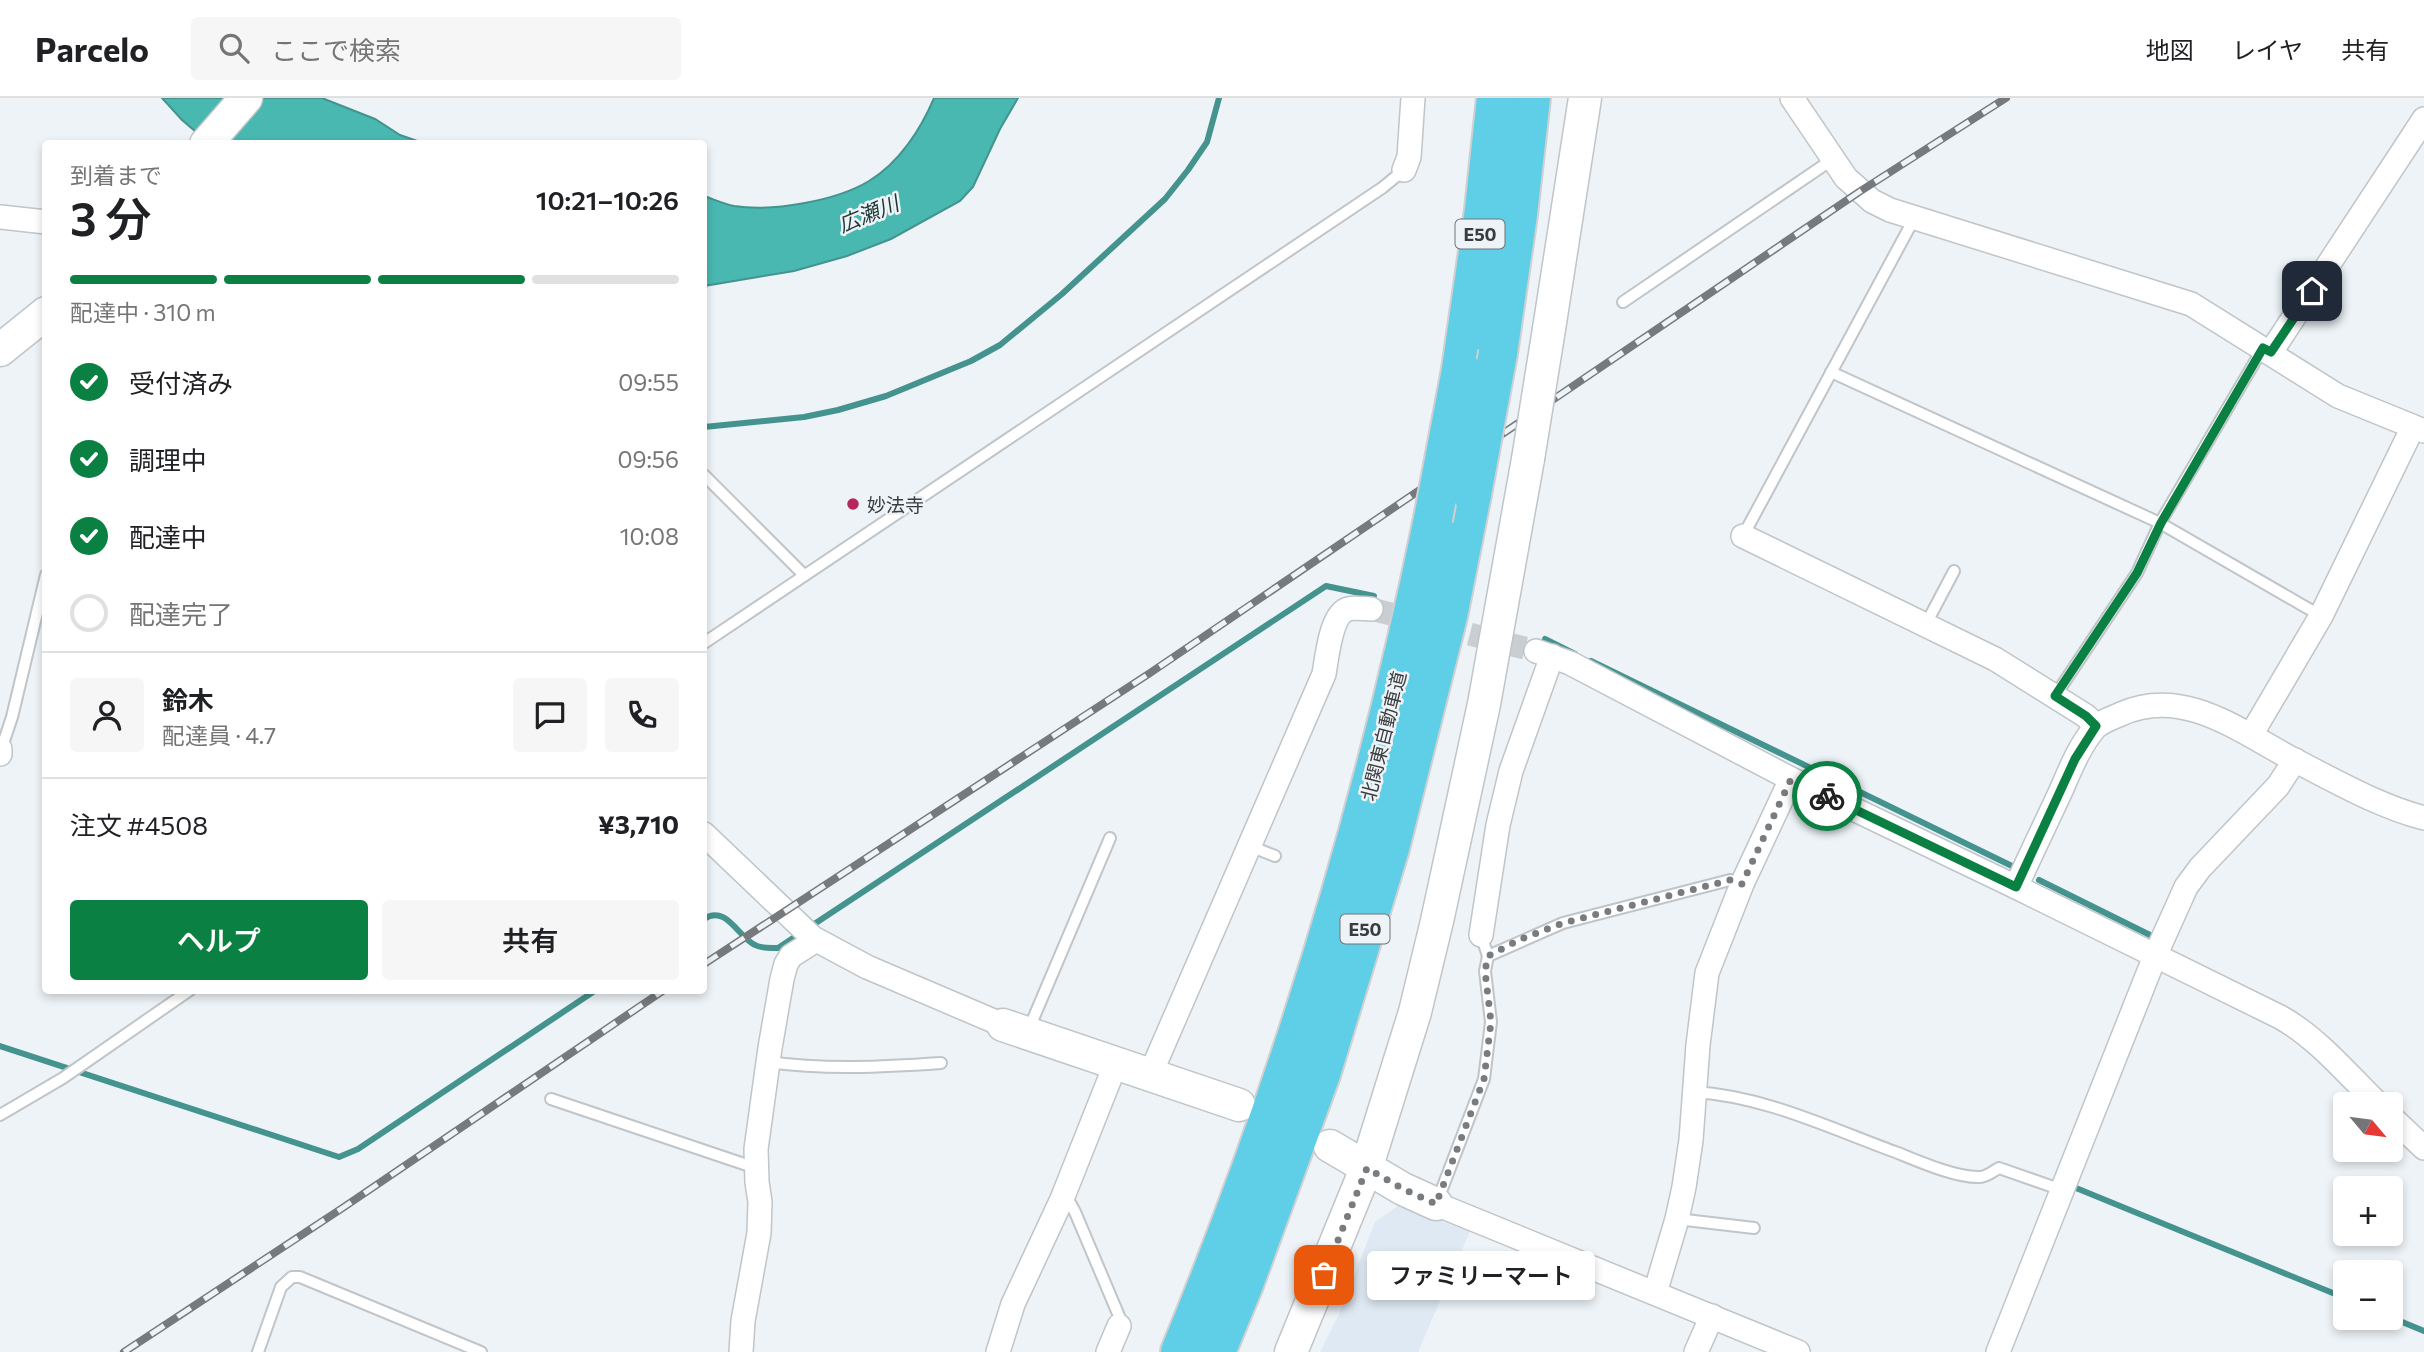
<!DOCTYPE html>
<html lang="ja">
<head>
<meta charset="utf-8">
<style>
  :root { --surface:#fff; --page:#f6f6f6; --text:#202124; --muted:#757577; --line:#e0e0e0; --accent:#0b8043 }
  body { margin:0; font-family:Commissioner,"Noto Sans JP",sans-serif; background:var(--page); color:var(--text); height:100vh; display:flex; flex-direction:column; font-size:26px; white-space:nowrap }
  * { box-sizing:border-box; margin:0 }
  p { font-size:23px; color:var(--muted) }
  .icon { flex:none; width:38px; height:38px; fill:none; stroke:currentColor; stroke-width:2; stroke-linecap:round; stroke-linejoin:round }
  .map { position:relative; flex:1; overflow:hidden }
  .sheet { position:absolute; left:42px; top:42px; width:665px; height:854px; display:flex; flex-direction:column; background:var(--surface); border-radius:7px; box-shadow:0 4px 10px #0003 }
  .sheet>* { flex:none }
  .needle { width:46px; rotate:119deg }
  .fabs { position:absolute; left:2333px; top:994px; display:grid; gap:14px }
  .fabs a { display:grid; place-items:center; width:70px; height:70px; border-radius:7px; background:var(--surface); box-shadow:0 4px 10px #0003; font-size:35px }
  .pin { position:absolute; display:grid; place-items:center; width:60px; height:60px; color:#fff; margin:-30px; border-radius:14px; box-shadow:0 4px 10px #0006 }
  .courier { position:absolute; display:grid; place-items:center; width:70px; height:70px; margin:-35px; border:5px solid #0b8043; border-radius:50%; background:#fff; color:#222; box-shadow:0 2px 9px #0007 }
  .bubble { position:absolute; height:49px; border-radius:7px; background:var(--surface); box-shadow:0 4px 10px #0003; font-size:23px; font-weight:600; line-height:49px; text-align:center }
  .overview em { font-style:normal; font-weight:600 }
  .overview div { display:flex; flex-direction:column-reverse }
  .overview { display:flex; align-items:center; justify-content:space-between; height:119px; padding:0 28px }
  h1 { font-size:46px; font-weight:600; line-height:52px }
  .bar { display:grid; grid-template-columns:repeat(4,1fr); gap:10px 7px; align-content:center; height:84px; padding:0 28px }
  .bar i { height:9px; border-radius:5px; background:var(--line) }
  .bar .current { background:var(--accent) }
  .bar p { grid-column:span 4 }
  .line { display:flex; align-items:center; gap:18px; padding:0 28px; border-top:2px solid var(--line) }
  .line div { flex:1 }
  .round { display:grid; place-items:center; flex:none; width:74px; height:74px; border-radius:7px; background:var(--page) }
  ol { padding:0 28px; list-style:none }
  li { display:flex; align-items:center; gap:21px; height:77px }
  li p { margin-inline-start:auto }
  li .icon { padding:7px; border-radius:50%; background:var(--accent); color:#fff; stroke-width:4 }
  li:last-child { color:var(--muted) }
  li i { width:38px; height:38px; border:4px solid var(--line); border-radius:50% }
  .cta { display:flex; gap:14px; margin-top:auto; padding:14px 28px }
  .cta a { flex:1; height:80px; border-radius:7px; background:var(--accent); color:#fff; font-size:28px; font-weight:600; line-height:80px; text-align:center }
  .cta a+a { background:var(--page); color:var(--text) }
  header { display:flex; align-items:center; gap:42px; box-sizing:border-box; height:98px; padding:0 35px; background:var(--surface); border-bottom:2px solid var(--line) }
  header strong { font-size:33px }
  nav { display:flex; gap:38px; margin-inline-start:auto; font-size:24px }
  .search { width:490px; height:63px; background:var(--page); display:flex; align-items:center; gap:18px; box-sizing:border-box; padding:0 24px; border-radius:7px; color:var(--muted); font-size:26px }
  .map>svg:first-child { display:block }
  .built { fill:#dee9f3 }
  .water { fill:#48b8b1; stroke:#44938e; stroke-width:2 }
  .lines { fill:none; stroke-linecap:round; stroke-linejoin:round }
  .stream { stroke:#44938e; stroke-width:6 }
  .street-tunnel { stroke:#c9ced2; stroke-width:23; stroke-dasharray:23 11; stroke-linecap:butt }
  .lane-casing { stroke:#bfc5c9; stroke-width:14 }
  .street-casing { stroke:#bfc5c9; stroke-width:26 }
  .secondary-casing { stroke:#bfc5c9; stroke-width:35 }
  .highway-casing { stroke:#d0d0d1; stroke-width:42 }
  .lane { stroke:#fff; stroke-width:10 }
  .street { stroke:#fff; stroke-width:23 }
  .secondary { stroke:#fff; stroke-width:32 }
  .highway { stroke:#5fcee7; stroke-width:38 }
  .rail-casing { stroke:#777a7d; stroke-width:8 }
  .rail { stroke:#edf3f7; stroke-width:5; stroke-dasharray:16; stroke-linecap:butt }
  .secondary-bridge-casing { stroke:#bfc5c9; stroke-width:35; stroke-linecap:butt }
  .highway-bridge-casing { stroke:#d0d0d1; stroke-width:42; stroke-linecap:butt }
  .secondary-bridge { stroke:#fff; stroke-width:32 }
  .highway-bridge { stroke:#5fcee7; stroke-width:38 }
  .done { stroke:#797c7f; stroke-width:7; stroke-dasharray:0 12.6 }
  .route { stroke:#0b8043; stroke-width:9 }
  .poi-dot { fill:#b6285b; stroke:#edf3f7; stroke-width:2.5 }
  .labels { text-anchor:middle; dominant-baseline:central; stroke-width:5; stroke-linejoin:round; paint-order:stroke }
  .shield { fill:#edf3f7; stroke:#707376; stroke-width:2 }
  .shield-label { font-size:18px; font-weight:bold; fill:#3a3c3e }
  .poi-label { font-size:19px; fill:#3a3c3e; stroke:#edf3f7; text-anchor:start }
  .street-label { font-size:19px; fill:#3a3c3e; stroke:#edf3f7 }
  .water-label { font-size:21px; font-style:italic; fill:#1f3836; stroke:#edf3f7 }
</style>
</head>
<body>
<header>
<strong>Parcelo</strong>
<div class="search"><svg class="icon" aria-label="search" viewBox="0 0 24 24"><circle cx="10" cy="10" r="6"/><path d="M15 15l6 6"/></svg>ここで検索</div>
<nav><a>地図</a><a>レイヤ</a><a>共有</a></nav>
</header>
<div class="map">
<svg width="2424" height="1254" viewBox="0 0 2424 1254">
  <rect width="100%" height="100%" fill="#edf3f7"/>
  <path class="built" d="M 1401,1106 L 1423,1117 L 1470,1133 L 1418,1254 L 1320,1254 L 1339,1216 L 1375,1124 Z"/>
  <g class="water">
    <path d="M 162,0 L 322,0 L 375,21 L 400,37 L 423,45 L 209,45 L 182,22 Z"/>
    <path d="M 934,0 L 1018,0 L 1000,31 L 973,89 L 960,103 L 891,141 L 847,158 L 794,173 L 704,188 L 704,98 C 713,101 724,106 734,108 C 772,114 836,103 869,83 C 899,65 921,31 934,0 Z"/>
  </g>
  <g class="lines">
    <g class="stream">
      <path d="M 704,329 L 804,319 L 838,312 L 886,298 L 971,263 L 1000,247 L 1062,196 L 1165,101 L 1188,72 L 1207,44 L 1219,0"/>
      <path d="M 1545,541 L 1575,556"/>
      <path d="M 1591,563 L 2014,769"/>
      <path d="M 2039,782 L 2152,838"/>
      <path d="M 704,821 C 726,806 738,839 755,847 C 762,851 771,850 778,850 L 1326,488 L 1374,498"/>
      <path d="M 0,948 L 339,1059 L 358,1051 L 596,892"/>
      <path d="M 2076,1090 L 2345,1200"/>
      <path d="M 2390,1219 L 2424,1233"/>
    </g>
    <path class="street-tunnel" d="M 1371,511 L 1536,553"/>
    <defs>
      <g id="lane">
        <path d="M 1623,204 L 1833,61"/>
        <path d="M 1831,274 L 2160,425 L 2321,518"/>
        <path d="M 704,377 L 804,477"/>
        <path d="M 1743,438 L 1915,119"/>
        <path d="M 1926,526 L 1954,473"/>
        <path d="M 704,545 L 1382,90 L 1404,72"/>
        <path d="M 2055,598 L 2137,475 L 2160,425 L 2263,250"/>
        <path d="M 1,652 L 12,619 L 46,477"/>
        <path d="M 1250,748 L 1275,758"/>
        <path d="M 1481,837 L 1488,858 L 1563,825 L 1730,782 L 1742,786"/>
        <path d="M 1028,933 L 1110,740"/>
        <path d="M 768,964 C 826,972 883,969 941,965"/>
        <path d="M 1694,994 C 1765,998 1832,1031 1898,1055 C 1920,1064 1957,1080 1980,1079 C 1987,1079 1993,1073 1999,1070 L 2062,1092"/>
        <path d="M 551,1001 L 747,1067 L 757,1067"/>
        <path d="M 0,1017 L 63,980 L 190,892"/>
        <path d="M 1062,1101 L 1070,1105 L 1075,1114 L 1119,1218 L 1119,1228"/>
        <path d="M 1437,1104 L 1484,981 L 1491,924 L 1485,873 L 1488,858"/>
        <path d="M 1677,1121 L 1754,1130"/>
        <path d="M 258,1254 L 281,1189 L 292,1179 L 300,1179 L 481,1254"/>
      </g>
      <g id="street">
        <path d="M 1792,0 L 1846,80 L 1872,103 L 1890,112 L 2191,206 L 2338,298 L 2424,333"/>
        <path d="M 1404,72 L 1409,59 L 1413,0"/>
        <path d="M 0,119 L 46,124"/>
        <path d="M 2271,254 L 2424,21"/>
        <path d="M 1743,438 L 1995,561 L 2086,618 L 2096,628"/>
        <path d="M 1536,553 L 1570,565 L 1791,681 L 2016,789 L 2280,919 C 2318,940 2348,977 2378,1006"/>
        <path d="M 2251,637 L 2321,518 L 2413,329"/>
        <path d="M 0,651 L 0,656"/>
        <path d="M 704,736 L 813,840 L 867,869 L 1003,927"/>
        <path d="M 2016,789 C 2030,758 2045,727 2059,697 C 2069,675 2078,650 2094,631 C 2100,624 2112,620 2121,616 C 2185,587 2243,636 2298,664 C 2339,685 2379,708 2424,720"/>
        <path d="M 1481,837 L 1498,727 L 1511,673 L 1552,558"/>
        <path d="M 1150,977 L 1324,576 C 1327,559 1331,516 1348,511 C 1355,509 1364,511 1371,511"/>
        <path d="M 2390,1018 L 2424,1050"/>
        <path d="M 1436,1106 L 1798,1254"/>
        <path d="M 1655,1195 L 1677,1121 L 1684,1089 L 1691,1042 L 1698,947 L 1707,875 L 1742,786 L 1791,681"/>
        <path d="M 741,1254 L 743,1223 L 759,1135 L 760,1104 L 757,1084 L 756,1051 L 770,950 L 782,881 L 786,866 L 791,858 L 816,842"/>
        <path d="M 998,1254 L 1013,1206 L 1062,1101 L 1116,965"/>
        <path d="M 1108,1254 L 1119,1228"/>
        <path d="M 1696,1254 L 1712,1218"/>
        <path d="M 1998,1254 L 2155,858 L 2186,789 L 2200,770 L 2278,688 L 2295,662"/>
      </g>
      <g id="secondary">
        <path d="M 206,46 L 246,0"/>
        <path d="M 1549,231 L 1585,0"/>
        <path d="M 0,252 L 46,215"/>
        <path d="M 1003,927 L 1239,1007"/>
        <path d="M 1330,1048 L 1403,1091 L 1436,1106"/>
        <path d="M 1291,1254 L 1366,1071 L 1415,914 L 1437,823 L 1484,606 L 1528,361"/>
      </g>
      <g id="highway">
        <path d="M 1498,255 L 1518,116 L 1531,0"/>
        <path d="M 1461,272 L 1484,112 L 1496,0"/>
        <path d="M 1180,1254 C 1291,985 1375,706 1433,421"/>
        <path d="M 1216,1254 L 1244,1186 L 1321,976 L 1390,750 L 1448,518 L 1472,396"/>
      </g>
    </defs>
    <use href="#lane" class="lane-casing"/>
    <use href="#street" class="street-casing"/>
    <use href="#secondary" class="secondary-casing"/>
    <use href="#highway" class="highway-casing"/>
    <use href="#lane" class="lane"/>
    <use href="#street" class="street"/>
    <use href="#secondary" class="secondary"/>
    <use href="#highway" class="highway"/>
    <defs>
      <g id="rail">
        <path d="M 704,866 L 1150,575 L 1859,94 L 2006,0"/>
        <path d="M 124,1254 L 341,1111 L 664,892"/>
      </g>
    </defs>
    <use href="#rail" class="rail-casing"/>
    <use href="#rail" class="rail"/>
    <defs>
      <path id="secondary-bridge" d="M 1528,361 L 1549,231"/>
      <g id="highway-bridge">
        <path d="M 1472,396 L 1498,255"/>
        <path d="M 1433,421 L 1461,272"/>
      </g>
    </defs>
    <use href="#secondary-bridge" class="secondary-bridge-casing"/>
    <use href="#highway-bridge" class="highway-bridge-casing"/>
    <use href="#secondary-bridge" class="secondary-bridge"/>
    <use href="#highway-bridge" class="highway-bridge"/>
  </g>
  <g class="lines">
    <path class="done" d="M 1324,1177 L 1367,1070 L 1403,1091 L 1436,1106 L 1484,981 L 1491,924 L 1485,873 L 1488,858 L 1521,841 L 1563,825 L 1730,782 L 1742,786 L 1791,681 L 1827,698"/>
    <path class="route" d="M 1827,698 L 2016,789 L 2075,661 L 2096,628 L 2086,618 L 2055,598 L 2137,475 L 2161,425 L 2263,250 L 2271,254 L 2312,193"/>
  </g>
  <circle class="poi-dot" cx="853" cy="406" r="7"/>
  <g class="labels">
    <g class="shield">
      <rect x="1455.5" y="121.5" width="49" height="29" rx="5"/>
      <rect x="1340.5" y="816.5" width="49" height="29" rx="5"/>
    </g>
    <g class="shield-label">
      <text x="1480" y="136">E50</text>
      <text x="1365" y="831">E50</text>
    </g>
    <g class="poi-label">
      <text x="867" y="406">妙法寺</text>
    </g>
    <g class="street-label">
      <text transform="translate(1383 638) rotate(-76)">北関東自動車道</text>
    </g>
    <g class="water-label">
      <text transform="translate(868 115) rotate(-22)">広瀬川</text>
    </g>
  </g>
</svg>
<div class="fabs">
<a><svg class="needle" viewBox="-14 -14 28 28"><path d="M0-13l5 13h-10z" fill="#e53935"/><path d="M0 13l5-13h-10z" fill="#757577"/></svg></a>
<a>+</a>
<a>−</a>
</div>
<div class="pin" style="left:1324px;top:1177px;background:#ea580c"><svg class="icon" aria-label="bag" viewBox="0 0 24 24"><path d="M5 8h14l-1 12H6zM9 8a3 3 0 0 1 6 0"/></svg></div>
<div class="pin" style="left:2312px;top:193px;background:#1f2937"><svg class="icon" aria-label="home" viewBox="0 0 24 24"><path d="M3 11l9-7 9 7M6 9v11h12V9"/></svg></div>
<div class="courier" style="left:1827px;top:698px"><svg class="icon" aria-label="bike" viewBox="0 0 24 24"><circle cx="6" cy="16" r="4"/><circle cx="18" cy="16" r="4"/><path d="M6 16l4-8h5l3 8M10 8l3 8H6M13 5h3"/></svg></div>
<div class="bubble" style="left:1367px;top:1153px;width:228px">ファミリーマート</div>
<section class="sheet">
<div class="overview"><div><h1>3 分</h1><p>到着まで</p></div><em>10:21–10:26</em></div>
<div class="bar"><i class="current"></i><i class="current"></i><i class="current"></i><i></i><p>配達中 · 310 m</p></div>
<ol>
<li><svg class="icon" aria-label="check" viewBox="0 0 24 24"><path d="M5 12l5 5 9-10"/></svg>受付済み<p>09:55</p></li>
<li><svg class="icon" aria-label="check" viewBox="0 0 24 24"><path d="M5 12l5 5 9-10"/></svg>調理中<p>09:56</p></li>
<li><svg class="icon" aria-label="check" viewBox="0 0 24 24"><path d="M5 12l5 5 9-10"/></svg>配達中<p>10:08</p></li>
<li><i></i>配達完了</li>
</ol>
<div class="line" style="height:126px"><a class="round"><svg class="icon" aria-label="person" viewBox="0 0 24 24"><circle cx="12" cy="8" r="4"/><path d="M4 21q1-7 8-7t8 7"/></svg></a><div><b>鈴木</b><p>配達員 · 4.7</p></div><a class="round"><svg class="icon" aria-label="chat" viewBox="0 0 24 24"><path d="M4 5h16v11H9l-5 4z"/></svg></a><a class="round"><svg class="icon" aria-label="phone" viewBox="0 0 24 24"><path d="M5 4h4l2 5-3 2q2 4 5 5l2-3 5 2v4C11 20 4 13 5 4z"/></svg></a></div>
<div class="line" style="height:91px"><div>注文 #4508</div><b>¥3,710</b></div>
<div class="cta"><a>ヘルプ</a><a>共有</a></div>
</section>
</div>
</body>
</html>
